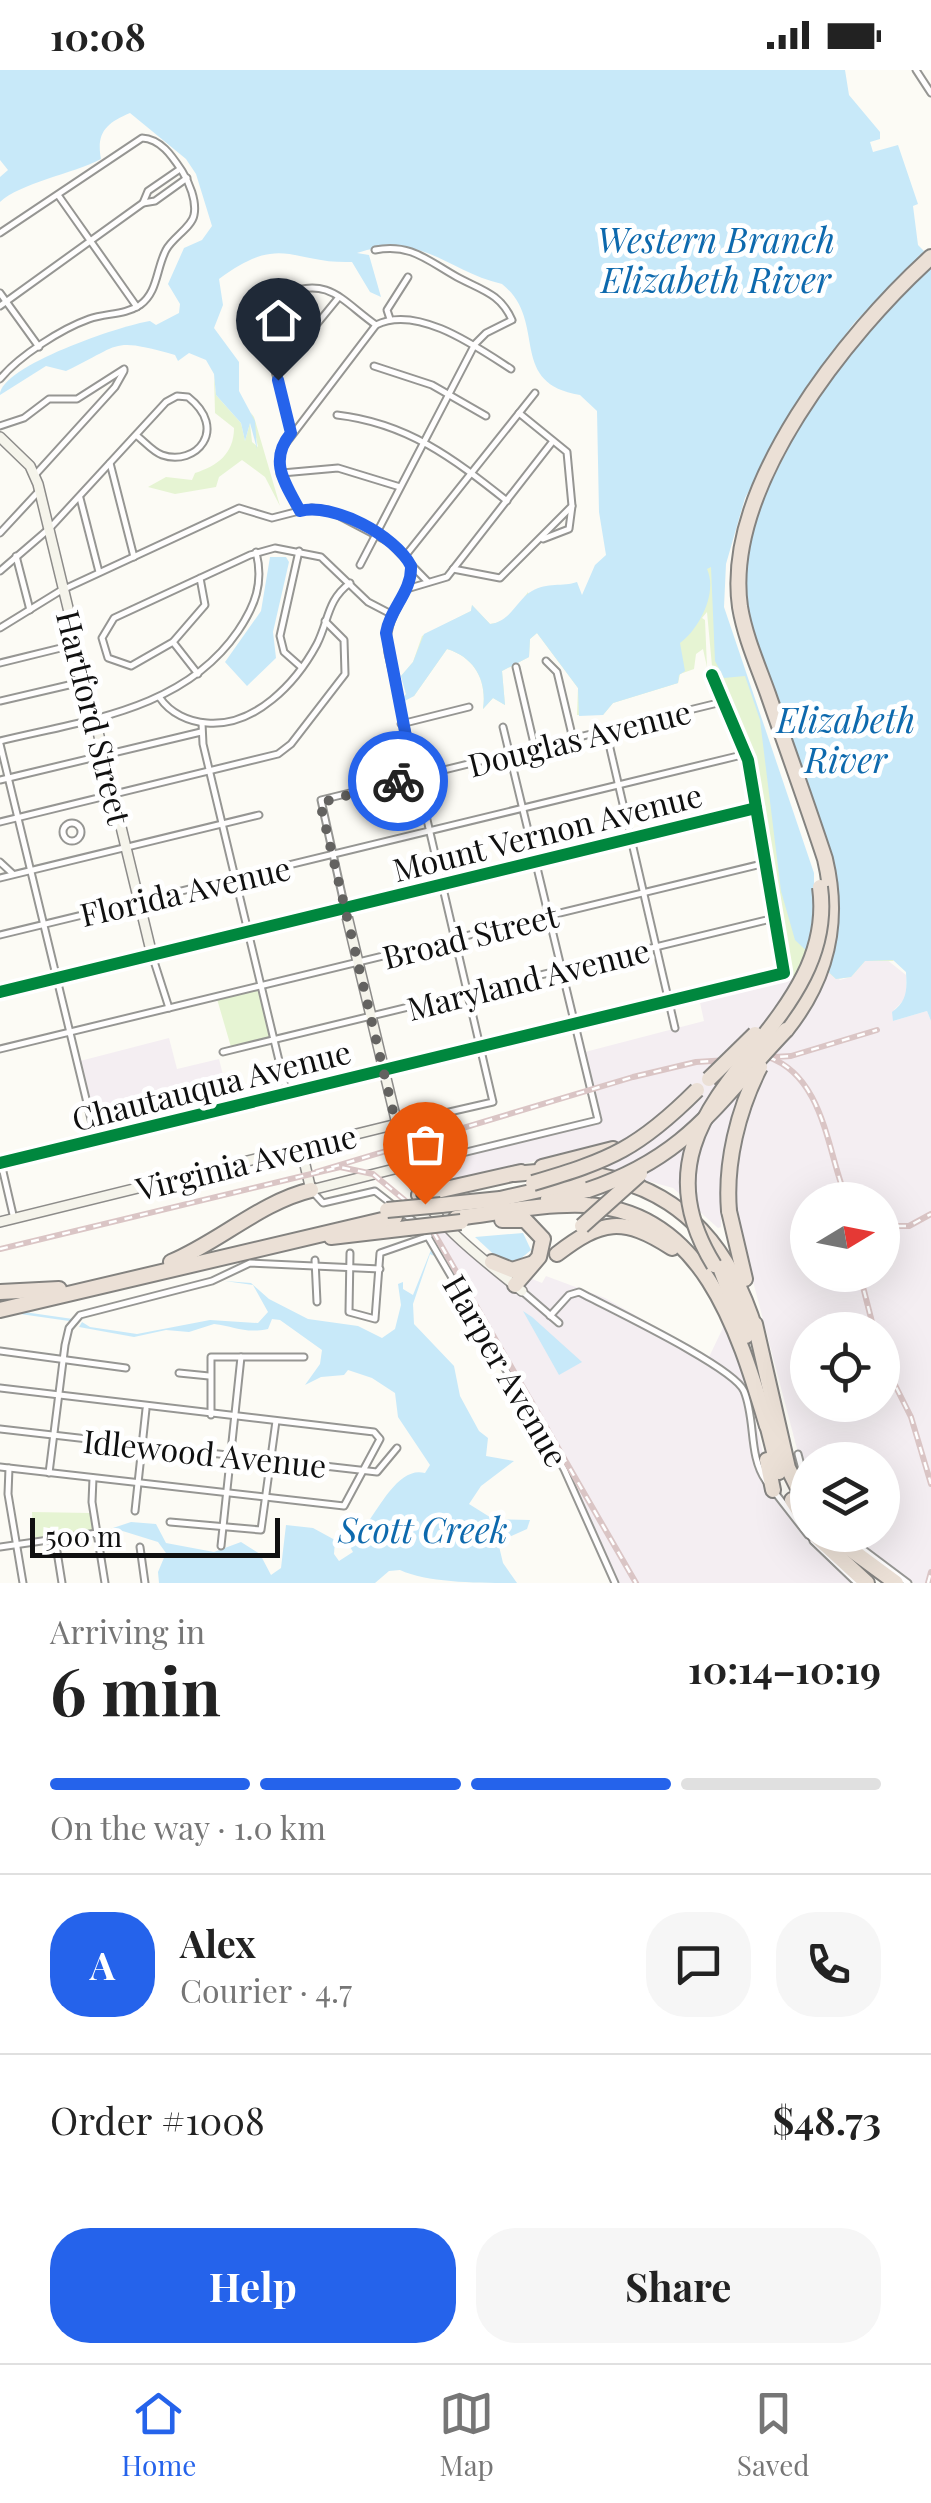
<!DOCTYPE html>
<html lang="en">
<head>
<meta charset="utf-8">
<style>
  :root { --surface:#fff; --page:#f6f6f6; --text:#222; --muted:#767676; --line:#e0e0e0; --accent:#2563eb }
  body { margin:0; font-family:"Playfair Display",serif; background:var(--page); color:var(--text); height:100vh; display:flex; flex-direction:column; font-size:38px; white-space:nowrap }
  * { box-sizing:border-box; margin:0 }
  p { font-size:32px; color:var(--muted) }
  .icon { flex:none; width:55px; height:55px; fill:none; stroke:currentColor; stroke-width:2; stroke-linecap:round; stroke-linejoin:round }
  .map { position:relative; height:1513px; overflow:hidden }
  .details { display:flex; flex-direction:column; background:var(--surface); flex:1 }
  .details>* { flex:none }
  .needle { width:65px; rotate:80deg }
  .tools { position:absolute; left:790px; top:1112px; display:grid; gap:20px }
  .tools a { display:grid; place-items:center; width:110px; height:110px; border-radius:50%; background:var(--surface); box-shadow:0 10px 40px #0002; font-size:50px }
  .scale { position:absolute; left:30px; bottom:25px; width:250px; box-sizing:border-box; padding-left:10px; border:5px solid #101010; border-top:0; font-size:28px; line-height:35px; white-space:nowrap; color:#101010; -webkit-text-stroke:8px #fff; paint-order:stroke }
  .pin { position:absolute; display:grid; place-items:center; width:85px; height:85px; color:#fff; margin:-102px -42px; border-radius:50% 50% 50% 0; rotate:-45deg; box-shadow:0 0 10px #0007 }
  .pin .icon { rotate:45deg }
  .courier { position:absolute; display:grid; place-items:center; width:100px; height:100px; margin:-50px; border:8px solid #2563eb; border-radius:50%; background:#fff; color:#222; box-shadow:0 2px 12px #0007 }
  .head em { font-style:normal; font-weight:700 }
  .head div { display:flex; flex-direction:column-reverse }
  .head { display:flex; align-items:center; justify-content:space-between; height:170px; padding:0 50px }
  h1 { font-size:65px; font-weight:700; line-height:75px }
  .bar { display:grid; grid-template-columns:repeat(4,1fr); gap:15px 10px; align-content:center; height:120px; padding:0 50px }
  .bar i { height:12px; border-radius:8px; background:var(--line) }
  .bar .selected { background:var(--accent) }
  .bar p { grid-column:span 4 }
  .line { display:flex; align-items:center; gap:25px; padding:0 50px; border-top:2px solid var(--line) }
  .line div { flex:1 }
  .round { display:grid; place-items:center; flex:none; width:105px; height:105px; border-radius:40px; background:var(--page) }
  .cta { display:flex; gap:20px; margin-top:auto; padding:20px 50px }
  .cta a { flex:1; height:115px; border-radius:40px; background:var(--accent); color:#fff; font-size:40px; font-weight:700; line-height:115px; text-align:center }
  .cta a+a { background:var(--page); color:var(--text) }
  .status { display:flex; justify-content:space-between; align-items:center; height:70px; padding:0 50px; background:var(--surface); direction:ltr }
  .status svg { height:28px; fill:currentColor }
  .dock { display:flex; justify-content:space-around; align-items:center; height:140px; border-top:2px solid var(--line); background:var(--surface); font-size:28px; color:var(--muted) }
  .dock a { display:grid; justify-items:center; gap:5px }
  .dock .selected { color:var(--accent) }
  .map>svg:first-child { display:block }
  .industrial { fill:#f4eef2; fill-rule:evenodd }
  .green { fill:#e6f4d3 }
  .water { fill:#c8e9f9 }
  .pier { fill:#fcfbf5 }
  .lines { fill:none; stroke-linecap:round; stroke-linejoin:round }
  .stream { stroke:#c8e9f9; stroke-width:2.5 }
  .street-casing { stroke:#969693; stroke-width:9 }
  .secondary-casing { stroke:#8d8c8a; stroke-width:12 }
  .highway-casing { stroke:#848380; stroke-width:18 }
  .street { stroke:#fffefe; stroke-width:5 }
  .secondary { stroke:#f5f4eb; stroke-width:9 }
  .highway { stroke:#ebe0d6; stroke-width:14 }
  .rail-casing { stroke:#dac5c5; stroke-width:6 }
  .rail { stroke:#fff; stroke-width:2.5; stroke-dasharray:8; stroke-linecap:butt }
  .highway-bridge-casing { stroke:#848380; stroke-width:18; stroke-linecap:butt }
  .highway-bridge { stroke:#ebe0d6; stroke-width:14 }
  .cycleway-casing { stroke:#fff; stroke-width:19 }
  .cycleway { stroke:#00873e; stroke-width:12 }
  .done { stroke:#636260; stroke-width:10; stroke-dasharray:0 18 }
  .route { stroke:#2563eb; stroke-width:12 }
  .labels { text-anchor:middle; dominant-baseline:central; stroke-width:10; stroke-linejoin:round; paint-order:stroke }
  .street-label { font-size:32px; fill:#101010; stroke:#fff }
  .water-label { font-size:35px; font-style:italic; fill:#0d69ad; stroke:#fff }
</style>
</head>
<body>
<div class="status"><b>10:08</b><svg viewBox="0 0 49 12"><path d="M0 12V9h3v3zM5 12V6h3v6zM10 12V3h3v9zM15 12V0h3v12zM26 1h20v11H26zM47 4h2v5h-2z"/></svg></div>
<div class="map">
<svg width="931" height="1513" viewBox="0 0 931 1513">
  <rect width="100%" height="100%" fill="#fcfbf5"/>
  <g class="industrial">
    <path d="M 886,889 L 906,905 L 906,928 L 894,940 L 893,951 L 927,941 L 931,951 L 931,1513 L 914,1513 L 847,1465 L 882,1465 L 882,1390 L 808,1390 L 807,1417 L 733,1135 L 721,1137 L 721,1157 L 718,1158 L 673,1118 L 616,1102 L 580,1080 L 423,1118 L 414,1104 L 420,1096 L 601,1052 L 585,982 L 704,951 L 699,928 L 788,904 L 816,891 L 840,910 L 851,907 L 865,891 ZM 808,1130 L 882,1130 L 882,1205 L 808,1205 ZM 808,1260 L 882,1260 L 882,1335 L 808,1335 Z"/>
    <path d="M 169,968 L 177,999 L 219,989 L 230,1033 L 99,1064 L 80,991 Z"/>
    <path d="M 436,1153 L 472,1184 L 542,1213 L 546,1206 L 605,1228 L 709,1287 L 732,1239 L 747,1286 L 753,1341 L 773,1425 L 815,1478 L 854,1513 L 619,1513 L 570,1402 L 431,1162 Z"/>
  </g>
  <g class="green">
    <path d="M 214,304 L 216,325 L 241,353 L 245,371 L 250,353 L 252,372 L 258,377 L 251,343 L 254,347 L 280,436 L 265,407 L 242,390 L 219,407 L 216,417 L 175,424 L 148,417 L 166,407 L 192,410 L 195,403 C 217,396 234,384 234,358 L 215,343 Z"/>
    <path d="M 711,489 L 885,882 L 894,891 L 865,891 L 851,907 L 836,909 L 805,882 L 798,905 L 787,908 L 749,685 L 713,607 L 707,542 L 702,548 L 705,550 L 707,597 L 703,579 L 696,584 L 694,599 L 680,604 L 678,613 L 613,633 L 603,645 L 577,645 L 578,618 L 537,563 L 530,569 L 529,587 L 502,601 L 505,635 L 493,628 L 483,639 C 487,612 476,588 447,579 L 414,626 L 401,630 L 406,624 L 401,606 L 413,592 L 422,566 L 471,541 L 472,535 L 490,554 C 508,553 518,536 528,522 L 533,562 L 695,516 Z"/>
    <path d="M 260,919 L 272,967 L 231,977 L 217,929 Z"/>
    <path d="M 32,1442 L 90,1443 L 93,1460 L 33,1469 Z"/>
  </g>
  <g class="water">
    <path d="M 0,0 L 845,0 L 849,25 L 880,62 L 880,69 L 870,72 L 873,82 L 898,75 L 918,134 L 913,136 L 918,175 L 931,188 L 931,951 L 927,941 L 893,951 L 892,942 C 907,931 907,921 906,902 L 893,890 L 865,891 L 851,907 L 836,909 L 795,870 L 781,821 L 760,650 L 745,606 L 724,608 L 715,591 L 711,497 L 707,499 C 718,523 699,559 680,573 L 685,601 L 679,605 L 678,613 L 613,633 L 603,645 L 579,646 L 578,618 L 537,563 L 530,569 L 529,587 L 502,601 L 505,635 L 493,628 L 483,639 C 487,612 476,588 447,579 L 414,626 L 401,633 L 406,624 L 401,606 L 413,592 L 424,564 L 471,541 L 472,535 L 490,554 C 511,552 516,530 532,521 C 547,512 563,517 577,512 L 582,525 L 595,495 L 606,485 L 599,442 L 597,341 L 580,325 C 506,313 549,251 502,214 C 446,201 423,161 357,183 L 369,185 L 381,227 L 370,222 L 352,192 C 290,194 283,162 219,209 L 223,235 L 214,258 L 239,292 L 239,321 L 255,351 L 257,379 L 250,353 L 245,371 L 241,353 L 216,325 L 214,304 L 206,290 L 189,283 L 178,291 L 175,285 C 110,267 123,274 66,301 L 46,296 L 0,325 C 0,296 122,255 150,251 L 156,255 L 179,243 L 180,234 L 168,214 L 184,178 L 202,170 L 212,156 L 196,104 L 186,89 L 130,43 C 106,53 96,63 101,89 C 72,104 20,113 0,132 L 0,107 L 8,100 L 0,90 Z"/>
    <path d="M 270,487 L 286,487 L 289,492 L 273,562 L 276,588 L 247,616 L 225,592 L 261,541 Z"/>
    <path d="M 523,1163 L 531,1180 L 513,1195 L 502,1192 L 475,1167 Z"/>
    <path d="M 431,1180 L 434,1186 L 430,1184 L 413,1234 L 414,1254 L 454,1296 L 460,1326 L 479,1361 L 488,1368 L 486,1386 L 514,1391 L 481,1416 L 469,1434 L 493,1449 L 530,1450 L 527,1459 L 498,1472 L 503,1493 L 517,1513 C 479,1513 428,1513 400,1500 L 389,1501 L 375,1513 L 159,1513 L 158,1502 L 166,1483 L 158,1472 L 113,1458 L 131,1452 L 156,1454 L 166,1473 L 214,1482 L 241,1472 L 260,1484 L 271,1505 L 281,1498 L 286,1455 L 313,1458 L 335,1470 L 334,1484 L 339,1491 L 353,1482 L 349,1475 C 371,1459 393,1394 425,1403 L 430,1395 L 398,1347 L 395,1323 L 372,1308 L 348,1300 L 344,1305 L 321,1307 L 305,1315 L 320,1294 L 322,1280 L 280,1250 L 272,1249 L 268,1259 C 245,1264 234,1256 214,1254 L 189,1262 L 166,1260 L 134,1267 L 79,1257 L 82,1252 L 90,1257 L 137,1264 L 210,1250 L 258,1253 L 268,1242 L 253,1215 L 225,1211 L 251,1213 L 269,1229 L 308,1249 L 358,1256 L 382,1268 L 395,1259 L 401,1235 L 398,1214 L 403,1212 L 403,1219 L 413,1225 Z"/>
    <path d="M 523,1241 L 532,1247 L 582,1292 L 559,1305 Z"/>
  </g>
  <path class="pier" d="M 927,178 L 931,193 L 864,262 L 806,344 L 760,434 L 745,485 L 743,518 L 748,555 L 834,801 L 838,845 L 826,907 L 817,900 L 827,860 L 825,807 L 822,796 L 825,843 L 814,897 L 804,888 L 814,852 L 814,803 L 724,537 L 726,494 L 745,428 L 808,314 L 854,253 Z"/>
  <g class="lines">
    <path class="stream" d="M 22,1243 L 71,1250"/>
    <defs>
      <g id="street">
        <path d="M 916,0 L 931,23"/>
        <path d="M 58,125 L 137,237"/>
        <path d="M 143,133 L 148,121 L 180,99"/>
        <path d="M 0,163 L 142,68 C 161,69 172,86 182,101 C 189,112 197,131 194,145 C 192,157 172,168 166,180 C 156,199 158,222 140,235 C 125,245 106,243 89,249 C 61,259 19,286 0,309"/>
        <path d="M 0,223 L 39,277"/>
        <path d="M 0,236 L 143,133 L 155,131 L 187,108"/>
        <path d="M 390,249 L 387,240 L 408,207"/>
        <path d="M 374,296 L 432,315 L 486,346"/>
        <path d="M 276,304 L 339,227"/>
        <path d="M 337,345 C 407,353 453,388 507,431"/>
        <path d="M 0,356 L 24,348 L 49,329 L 77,329 L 124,299"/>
        <path d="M 291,362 L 275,301 L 248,252 L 249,240 C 259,232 272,228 285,224 C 329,206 342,231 376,255"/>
        <path d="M 110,393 L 134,487"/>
        <path d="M 282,403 L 338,398 L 400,417"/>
        <path d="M 35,405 L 115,317 L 124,301"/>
        <path d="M 80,428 L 99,502"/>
        <path d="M 300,440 L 280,404 L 280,381 L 376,255 C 417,234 477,277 511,299"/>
        <path d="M 0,463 L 39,421"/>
        <path d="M 543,469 L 569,459 L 572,436"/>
        <path d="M 299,481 L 280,566 L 284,582 L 301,597"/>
        <path d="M 406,485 L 535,323"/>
        <path d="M 16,486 L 30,540"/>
        <path d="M 360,495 L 475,274 L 486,263 L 512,250 C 500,223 481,220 457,207 C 428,191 411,173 375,180"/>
        <path d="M 453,499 L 500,508 L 572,436 L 567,382 L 519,343"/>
        <path d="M 0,501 L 50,458 L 166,332 L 177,326 L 188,327 C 229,359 196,397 162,385 C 153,382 144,371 136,365"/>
        <path d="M 200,508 L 205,535 L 173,572 L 131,596 L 108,588 L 102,568 L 114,548 L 250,485 L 275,478 L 321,487 L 368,532 L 391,544"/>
        <path d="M 410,518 L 447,507 L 553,371"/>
        <path d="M 0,558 L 60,521 L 239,438 L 272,448 L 311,438 L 328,440 L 389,472 L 428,512"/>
        <path d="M 173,572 L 198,604"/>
        <path d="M 546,591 L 557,602 L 573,669"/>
        <path d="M 0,593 L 77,574"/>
        <path d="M 516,597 L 535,678"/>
        <path d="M 160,628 C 170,643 189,652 207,653 C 255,657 296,613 317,574 C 329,550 327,530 350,513"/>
        <path d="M 0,631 L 86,611"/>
        <path d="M 722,632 L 321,730 L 345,838 L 756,738"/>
        <path d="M 202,653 L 203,674 L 287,1024"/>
        <path d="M 401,654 L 469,637"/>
        <path d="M 606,661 L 675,958"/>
        <path d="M 0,671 C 86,650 184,640 238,561 C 255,536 264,513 256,482"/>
        <path d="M 0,674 L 96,1070"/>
        <path d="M 0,710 L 201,662"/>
        <path d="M 0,752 L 278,684 L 291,674 L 345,604 L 344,570 L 325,551"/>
        <circle cx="72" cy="762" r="9"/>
        <path d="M 0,792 L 13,804"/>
        <path d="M 0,808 L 259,745"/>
        <path d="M 0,865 L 746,684"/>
        <path d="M 152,885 L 169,938"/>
        <path d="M 0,979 L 766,793"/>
        <path d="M 223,982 L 775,848"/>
        <path d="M 397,1054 L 493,1032 L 388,583 C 382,543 412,530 411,496"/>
        <path d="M 0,1093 L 784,903 L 748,690 L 712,605"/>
        <path d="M 1,1093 L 14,1149"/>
        <path d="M 409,1096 L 598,1050 L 503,657"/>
        <path d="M 311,1120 L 323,1133 L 375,1121 L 416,1153"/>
        <path d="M 424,1160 L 564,1399 L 615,1513"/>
        <path d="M 350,1183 L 349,1242 L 375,1249 L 380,1183 L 429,1166"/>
        <path d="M 315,1190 L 317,1232"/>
        <path d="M 523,1222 L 559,1253"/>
        <path d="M 550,1246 L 569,1225 L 579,1222 C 609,1238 734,1297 744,1321 C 756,1350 748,1385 766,1411"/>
        <path d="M 0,1281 L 126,1298"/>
        <path d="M 179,1303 L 209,1306"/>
        <path d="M 0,1318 L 374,1362 L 380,1369 L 344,1436 L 0,1397"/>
        <path d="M 211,1345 L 211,1287 L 304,1287"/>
        <path d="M 0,1359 L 377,1402 L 397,1378"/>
        <path d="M 798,1384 L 808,1422"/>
        <path d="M 9,1398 L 8,1424 L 23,1513"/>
        <path d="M 49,1403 L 65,1275 L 69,1258 L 80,1245 L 212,1211 L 250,1193 L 380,1199"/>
        <path d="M 93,1408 L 92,1432 L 105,1513"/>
        <path d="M 773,1420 L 808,1465"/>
        <path d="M 135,1441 L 146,1339"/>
        <path d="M 170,1452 L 261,1460 L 276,1351"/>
        <path d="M 844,1465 L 908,1513"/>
        <path d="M 55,1469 L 62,1513"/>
        <path d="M 813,1471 L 857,1513"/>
        <path d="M 221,1476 L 241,1287"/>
        <path d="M 0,1477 L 97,1463"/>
        <path d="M 140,1477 L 145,1513"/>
      </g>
      <g id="secondary">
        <path d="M 0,367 L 30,396 L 38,414 L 152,885"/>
        <path d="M 0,922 L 345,838 L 410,1108 C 436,1155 481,1188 522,1221"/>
        <path d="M 301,1078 L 311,1120 L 406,1096"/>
        <path d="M 0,1152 L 397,1054"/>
      </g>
      <g id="highway">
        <path d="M 786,960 C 827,909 840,852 825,789 C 807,734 787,679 768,624 C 758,596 745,567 740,537 C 723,417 847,263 931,187"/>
        <path d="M 542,1097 L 613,1079"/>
        <path d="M 514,1104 C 640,1090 720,1142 756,1262"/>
        <path d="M 419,1125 L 521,1102"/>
        <path d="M 548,1129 L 588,1120"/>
        <path d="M 441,1135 L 500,1129 L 580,1111"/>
        <path d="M 729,1141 L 745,1209"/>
        <path d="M 456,1148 C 498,1143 544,1133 586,1135 C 704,1141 739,1263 767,1356"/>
        <path d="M 502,1150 L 525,1150 L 543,1169 L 539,1187 L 515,1215"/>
        <path d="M 331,1167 L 408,1158"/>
        <path d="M 557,1184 C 601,1150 623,1146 672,1178"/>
        <path d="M 171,1192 C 219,1172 261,1132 311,1120"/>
        <path d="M 492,1192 L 512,1200 L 531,1194"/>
        <path d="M 718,1192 L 746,1266"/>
        <path d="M 0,1222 L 59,1219"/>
        <path d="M 0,1240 L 395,1147"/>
        <path d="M 755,1254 L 788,1398 L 808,1438"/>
        <path d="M 766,1350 L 779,1402"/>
        <path d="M 767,1390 L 773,1420"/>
        <path d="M 792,1430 L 808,1455"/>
        <path d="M 815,1465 L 867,1513"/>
        <path d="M 831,1465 L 896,1513"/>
      </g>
    </defs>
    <use href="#street" class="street-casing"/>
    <use href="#secondary" class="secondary-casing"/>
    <use href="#highway" class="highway-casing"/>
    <use href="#street" class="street"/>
    <use href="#secondary" class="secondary"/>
    <use href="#highway" class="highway"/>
    <defs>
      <g id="rail">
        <path d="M 768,987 C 825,1007 827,1083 847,1130"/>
        <path d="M 316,1102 L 633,1007 L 696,992 L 791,986 L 877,960"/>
        <path d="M 882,1156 L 909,1156 L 931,1144"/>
        <path d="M 434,1163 L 636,1513"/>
        <path d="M 0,1179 L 340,1097 L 373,1104 L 413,1137"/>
        <path d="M 860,1205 L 874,1260"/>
        <path d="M 882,1289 L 911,1347 L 931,1414"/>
        <path d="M 928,1513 L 931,1502"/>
      </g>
    </defs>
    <use href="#rail" class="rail-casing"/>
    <use href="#rail" class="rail"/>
    <defs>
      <g id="highway-bridge">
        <path d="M 709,1009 L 755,964"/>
        <path d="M 533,1113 C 611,1090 639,1078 697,1020"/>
        <path d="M 588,1120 C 689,1086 717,1032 786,960"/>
        <path d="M 387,1140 L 441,1135"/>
        <path d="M 729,1141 C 725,1093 738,1040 760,997"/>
        <path d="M 582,1156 L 640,1104"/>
        <path d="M 408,1158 L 461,1152"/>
        <path d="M 714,1195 C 612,1029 841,969 820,817"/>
      </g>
    </defs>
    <use href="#highway-bridge" class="highway-bridge-casing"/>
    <use href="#highway-bridge" class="highway-bridge"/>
    <defs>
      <g id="cycleway">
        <path d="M 0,922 L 756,738"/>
        <path d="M 0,1093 L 784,903 L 748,690 L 712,605"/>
      </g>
    </defs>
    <use href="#cycleway" class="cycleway-casing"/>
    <use href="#cycleway" class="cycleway"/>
  </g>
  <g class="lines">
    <path class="done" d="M 398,711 L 320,733 L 406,1096 L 425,1134"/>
    <path class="route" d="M 278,310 L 291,363 C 268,391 285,413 300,441 C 333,432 396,466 411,496 C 412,522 390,538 386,563 L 414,708 L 398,711"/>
  </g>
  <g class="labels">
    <g class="street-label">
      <text transform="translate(95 647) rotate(76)">Hartford Street</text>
      <text transform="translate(579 667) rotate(-14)">Douglas Avenue</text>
      <text transform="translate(547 761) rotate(-14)">Mount Vernon Avenue</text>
      <text transform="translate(185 820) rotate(-13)">Florida Avenue</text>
      <text transform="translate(470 865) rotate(-14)">Broad Street</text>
      <text transform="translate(528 908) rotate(-14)">Maryland Avenue</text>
      <text transform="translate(211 1014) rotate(-14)">Chautauqua Avenue</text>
      <text transform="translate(246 1091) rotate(-14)">Virginia Avenue</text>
      <text transform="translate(507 1300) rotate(60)">Harper Avenue</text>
      <text transform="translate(205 1382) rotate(6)">Idlewood Avenue</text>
    </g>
    <g class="water-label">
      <text x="716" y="168">Western Branch<tspan x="716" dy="40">Elizabeth River</tspan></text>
      <text x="846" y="648">Elizabeth<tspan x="846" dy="40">River</tspan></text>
      <text x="423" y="1458">Scott Creek</text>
    </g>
  </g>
</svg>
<div class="tools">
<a><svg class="needle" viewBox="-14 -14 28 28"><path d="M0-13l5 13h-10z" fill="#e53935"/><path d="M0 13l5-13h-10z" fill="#767676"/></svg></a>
<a><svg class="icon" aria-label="locate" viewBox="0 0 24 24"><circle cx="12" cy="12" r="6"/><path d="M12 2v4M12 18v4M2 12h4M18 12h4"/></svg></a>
<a><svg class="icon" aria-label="layers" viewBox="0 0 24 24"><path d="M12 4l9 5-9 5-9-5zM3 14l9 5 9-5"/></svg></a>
</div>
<div class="scale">500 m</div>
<div class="pin" style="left:425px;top:1134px;background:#ea580c"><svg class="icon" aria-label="bag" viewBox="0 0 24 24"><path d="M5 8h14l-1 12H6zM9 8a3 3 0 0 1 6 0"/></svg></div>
<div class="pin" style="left:278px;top:310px;background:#1f2937"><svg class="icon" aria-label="home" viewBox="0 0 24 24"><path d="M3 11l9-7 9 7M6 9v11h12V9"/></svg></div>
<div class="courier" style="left:398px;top:711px"><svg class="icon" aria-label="bike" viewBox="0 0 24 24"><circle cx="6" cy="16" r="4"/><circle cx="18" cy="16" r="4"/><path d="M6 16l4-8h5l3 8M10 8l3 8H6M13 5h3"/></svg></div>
</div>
<section class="details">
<div class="head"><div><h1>6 min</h1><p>Arriving in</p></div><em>10:14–10:19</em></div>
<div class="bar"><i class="selected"></i><i class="selected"></i><i class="selected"></i><i></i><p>On the way · 1.0 km</p></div>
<div class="line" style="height:180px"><b class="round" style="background:var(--accent);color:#fff">A</b><div><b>Alex</b><p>Courier · 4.7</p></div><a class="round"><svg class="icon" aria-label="chat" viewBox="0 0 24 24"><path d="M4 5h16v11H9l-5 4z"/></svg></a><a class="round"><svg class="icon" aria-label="phone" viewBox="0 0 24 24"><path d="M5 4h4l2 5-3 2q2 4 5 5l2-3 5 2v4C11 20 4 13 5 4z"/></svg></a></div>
<div class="line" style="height:130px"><div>Order #1008</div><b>$48.73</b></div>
<div class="cta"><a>Help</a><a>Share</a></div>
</section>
<nav class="dock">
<a class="selected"><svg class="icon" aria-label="home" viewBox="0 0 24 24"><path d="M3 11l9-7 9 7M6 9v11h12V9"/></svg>Home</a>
<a><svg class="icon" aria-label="map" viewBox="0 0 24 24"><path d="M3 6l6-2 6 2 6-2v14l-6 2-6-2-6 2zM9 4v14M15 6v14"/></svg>Map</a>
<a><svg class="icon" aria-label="saved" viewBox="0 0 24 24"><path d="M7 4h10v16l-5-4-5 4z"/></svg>Saved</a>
</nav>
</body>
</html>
